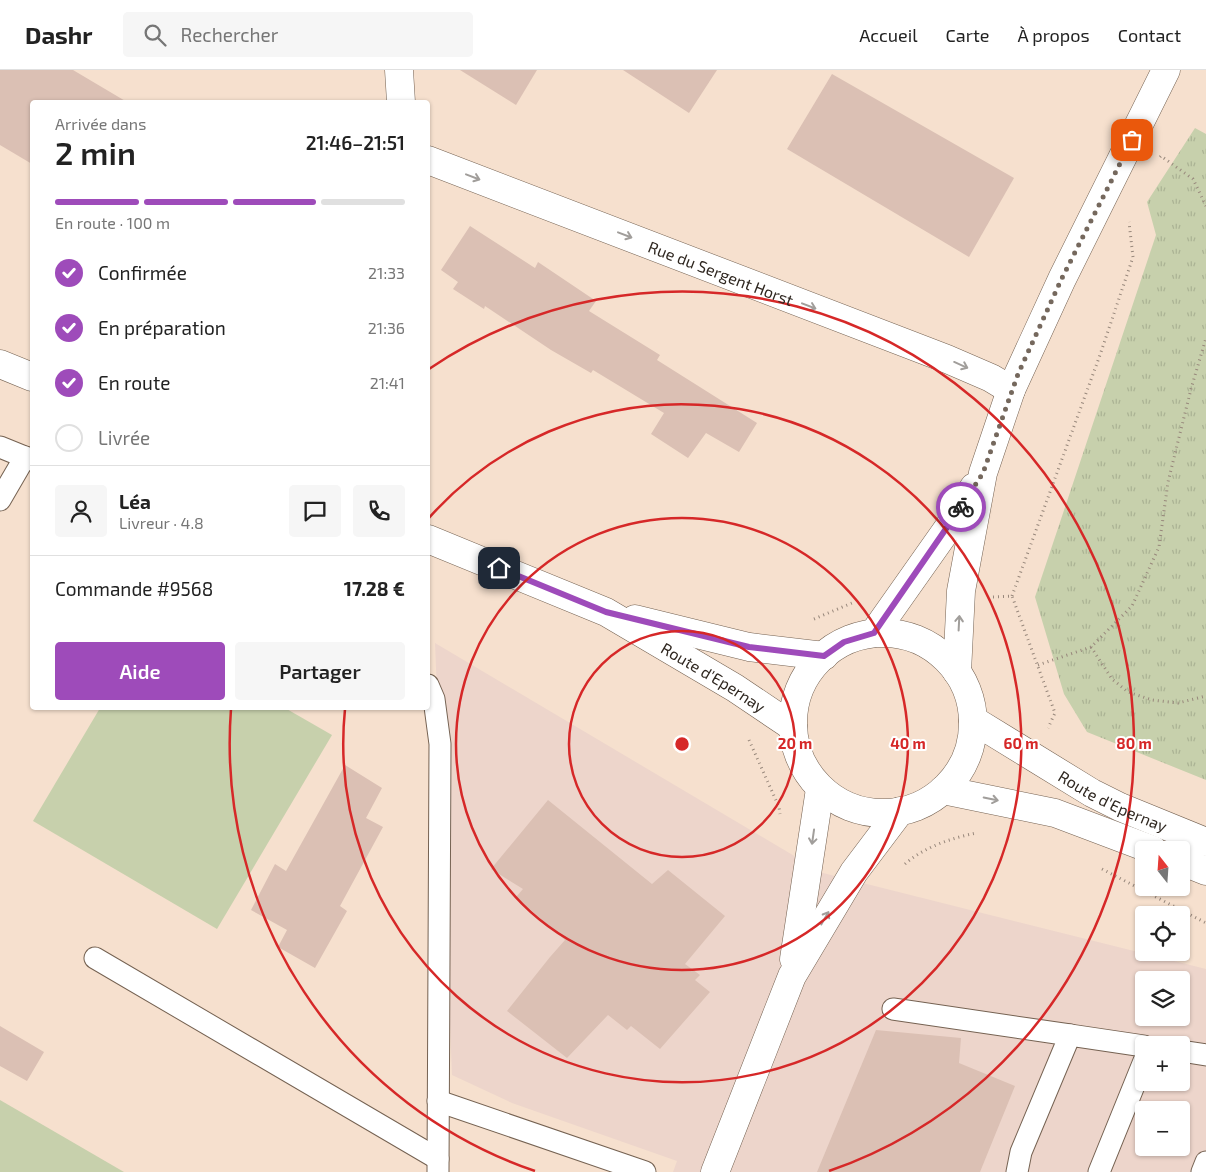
<!DOCTYPE html>
<html lang="fr">
<head>
<meta charset="utf-8">
<style>
  :root { --surface:#fff; --page:#f6f6f6; --text:#222; --muted:#767676; --line:#e0e0e0; --accent:#9e4bba }
  body { margin:0; font-family:"Exo 2",sans-serif; background:var(--page); color:var(--text); height:100vh; display:flex; flex-direction:column; font-size:19px; white-space:nowrap }
  * { box-sizing:border-box; margin:0 }
  p { font-size:16px; color:var(--muted) }
  .icon { flex:none; width:28px; height:28px; fill:none; stroke:currentColor; stroke-width:2; stroke-linecap:round; stroke-linejoin:round }
  .map { position:relative; flex:1; overflow:hidden }
  .side { position:absolute; left:30px; top:30px; width:400px; height:610px; display:flex; flex-direction:column; background:var(--surface); border-radius:5px; box-shadow:0 1px 4px #0004 }
  .side>* { flex:none }
  .needle { width:32px; rotate:343deg }
  .controls { position:absolute; left:1135px; top:771px; display:grid; gap:10px }
  .controls a { display:grid; place-items:center; width:55px; height:55px; border-radius:5px; background:var(--surface); box-shadow:0 1px 4px #0004; font-size:25px }
  .pin { position:absolute; display:grid; place-items:center; width:42px; height:42px; color:#fff; margin:-21px; border-radius:10px; box-shadow:0 2px 8px #0006 }
  .courier { position:absolute; display:grid; place-items:center; width:50px; height:50px; margin:-25px; border:4px solid #9e4bba; border-radius:50%; background:#fff; color:#222; box-shadow:0 1px 6px #0007 }
  .headline em { font-style:normal; font-weight:600 }
  .headline div { display:flex; flex-direction:column-reverse }
  .headline { display:flex; align-items:center; justify-content:space-between; height:85px; padding:0 25px }
  h1 { font-size:32px; font-weight:600; line-height:38px }
  .bar { display:grid; grid-template-columns:repeat(4,1fr); gap:8px 5px; align-content:center; height:60px; padding:0 25px }
  .bar i { height:6px; border-radius:4px; background:var(--line) }
  .bar .on { background:var(--accent) }
  .bar p { grid-column:span 4 }
  .line { display:flex; align-items:center; gap:12px; padding:0 25px; border-top:1px solid var(--line) }
  .line div { flex:1 }
  .round { display:grid; place-items:center; flex:none; width:52px; height:52px; border-radius:5px; background:var(--page) }
  ol { padding:0 25px; list-style:none }
  li { display:flex; align-items:center; gap:15px; height:55px }
  li p { margin-inline-start:auto }
  li .icon { padding:5px; border-radius:50%; background:var(--accent); color:#fff; stroke-width:4 }
  li:last-child { color:var(--muted) }
  li i { width:28px; height:28px; border:2px solid var(--line); border-radius:50% }
  .button { display:flex; gap:10px; margin-top:auto; padding:10px 25px }
  .button a { flex:1; height:58px; border-radius:5px; background:var(--accent); color:#fff; font-size:20px; font-weight:600; line-height:58px; text-align:center }
  .button a+a { background:var(--page); color:var(--text) }
  header { display:flex; align-items:center; gap:30px; box-sizing:border-box; height:70px; padding:0 25px; background:var(--surface); border-bottom:1px solid var(--line) }
  header strong { font-size:24px }
  nav { display:flex; gap:28px; margin-inline-start:auto; font-size:18px }
  .search { width:350px; height:45px; background:var(--page); display:flex; align-items:center; gap:12px; box-sizing:border-box; padding:0 18px; border-radius:5px; color:var(--muted); font-size:19px }
  .map>svg:first-child { display:block }
  .commercial { fill:#edd5cb; fill-rule:evenodd }
  .park { fill:url(#park-tufts) }
  .garden { fill:#c7d0ac }
  .building { fill:#dbc0b4 }
  .lines { fill:none; stroke-linecap:round; stroke-linejoin:round }
  .lane-casing { stroke:#756252; stroke-width:23 }
  .street-casing { stroke:#756252; stroke-width:29 }
  .secondary-casing { stroke:#756252; stroke-width:29 }
  .path { stroke:#97877b; stroke-width:3; stroke-dasharray:1 4; stroke-linecap:butt }
  .lane { stroke:#fff; stroke-width:21 }
  .street { stroke:#fff; stroke-width:28 }
  .secondary { stroke:#fff; stroke-width:28 }
  .oneway { stroke:#a19e9b }
  .done { stroke:#75685d; stroke-width:5; stroke-dasharray:0 9 }
  .route { stroke:#9e4bba; stroke-width:6 }
  .ring { fill:none; stroke:#d62828; stroke-width:2.5 }
  .labels { text-anchor:middle; dominant-baseline:central; stroke-width:4; stroke-linejoin:round; paint-order:stroke }
  .street-label { font-size:16px; fill:#2f2720; stroke:#fff }
  .centre { fill:#d62828; stroke:#fff; stroke-width:2.5 }
  .ring-label { font-size:15px; text-anchor:middle; font-weight:bold; fill:#d62828; stroke:#fff; stroke-width:4; stroke-linejoin:round; paint-order:stroke }
</style>
</head>
<body>
<header>
<strong>Dashr</strong>
<div class="search"><svg class="icon" aria-label="search" viewBox="0 0 24 24"><circle cx="10" cy="10" r="6"/><path d="M15 15l6 6"/></svg>Rechercher</div>
<nav><a>Accueil</a><a>Carte</a><a>À propos</a><a>Contact</a></nav>
</header>
<div class="map">
<svg width="1206" height="1102" viewBox="0 0 1206 1102">
  <defs>
    <pattern id="park-tufts" width="24" height="20" patternUnits="userSpaceOnUse" patternTransform="scale(1.25)"><rect width="24" height="20" fill="#c7d0ac"/><path d="M3 7l-1-3M5 7V3M7 7l1-3M15 17l-1-3M17 17v-4M19 17l1-3" fill="none" stroke="#abb394"/></pattern>
  </defs>
  <rect width="100%" height="100%" fill="#f6e0ce"/>
  <path class="commercial" d="M 435,573 L 823,803 L 1206,899 L 1206,1102 L 673,1102 L 677,1091 L 512,1033 L 452,1005 ZM 1144,910 L 1181,910 L 1181,948 L 1144,948 ZM 1144,975 L 1181,975 L 1181,1012 L 1144,1012 ZM 1144,1040 L 1181,1040 L 1181,1078 L 1144,1078 Z"/>
  <path class="park" d="M 1195,58 L 1206,64 L 1206,710 L 1087,662 L 1064,624 L 1035,527 L 1156,165 L 1147,132 Z"/>
  <g class="garden">
    <path d="M 100,638 L 285,638 L 332,665 L 217,859 L 33,751 Z"/>
    <path d="M 0,1030 L 124,1102 L 0,1102 Z"/>
  </g>
  <g class="building">
    <path d="M 0,0 L 73,0 L 127,32 L 32,32 L 32,94 L 0,75 Z"/>
    <path d="M 460,0 L 537,0 L 516,35 Z"/>
    <path d="M 623,0 L 717,0 L 689,43 Z"/>
    <path d="M 832,4 L 1014,108 L 969,187 L 787,79 Z"/>
    <path d="M 470,156 L 535,198 L 538,192 L 596,231 L 589,241 L 660,285 L 657,290 L 757,353 L 739,382 L 706,363 L 688,388 L 651,364 L 664,343 L 593,300 L 591,303 L 551,280 L 485,236 L 484,239 L 453,219 L 458,212 L 441,200 Z"/>
    <path d="M 345,695 L 382,718 L 366,748 L 383,757 L 340,836 L 347,841 L 315,898 L 278,877 L 287,860 L 251,840 L 275,794 L 286,801 Z"/>
    <path d="M 548,730 L 652,814 L 668,800 L 725,846 L 685,894 L 700,905 L 695,910 L 710,922 L 660,979 L 631,956 L 627,960 L 608,945 L 567,988 L 507,941 L 550,887 L 565,870 L 516,827 L 523,819 L 491,799 Z"/>
    <path d="M 0,956 L 44,982 L 27,1011 L 0,996 Z"/>
    <path d="M 876,960 L 961,968 L 959,993 L 1015,1016 L 980,1102 L 817,1102 Z"/>
  </g>
  <g class="lines">
    <defs>
      <g id="lane">
        <path d="M 0,377 L 32,390"/>
        <path d="M 0,430 L 25,387"/>
        <path d="M 428,615 L 434,629 L 440,674 L 438,1102"/>
        <path d="M 95,888 L 438,1089"/>
        <path d="M 893,939 L 1070,965"/>
        <path d="M 1181,981 L 1206,985"/>
        <path d="M 438,1031 L 645,1102"/>
        <path d="M 1017,1102 L 1021,1082 L 1070,965 L 1144,976"/>
        <path d="M 1099,1102 L 1144,991"/>
        <path d="M 1202,1102 L 1206,1092"/>
      </g>
      <g id="street">
        <path d="M 399,0 L 401,32"/>
        <path id="s1" d="M 428,90 L 947,289 L 991,308 L 1011,320"/>
        <path d="M 874,563 L 953,451 L 974,417"/>
        <path d="M 957,602 L 961,521 L 983,403 L 1011,320 L 1062,209 L 1166,0"/>
        <path d="M 794,889 L 820,719"/>
        <path d="M 715,1102 L 792,906 L 854,802 L 900,741"/>
      </g>
      <g id="secondary">
        <path d="M 0,294 L 32,307"/>
        <path id="s2" d="M 428,469 L 606,542 L 735,618 L 793,657"/>
        <path d="M 635,549 L 749,577 L 824,586"/>
        <circle cx="883" cy="653" r="90"/>
        <path id="s3" d="M 973,650 L 1092,723 L 1120,737 L 1206,772"/>
        <path d="M 943,720 L 1055,743 L 1153,780"/>
        <path d="M 1181,791 L 1206,801"/>
      </g>
    </defs>
    <use href="#lane" class="lane-casing"/>
    <use href="#street" class="street-casing"/>
    <use href="#secondary" class="secondary-casing"/>
    <g class="path">
      <path d="M 1160,87 L 1161,86 L 1193,109 L 1206,136"/>
      <path d="M 1012,526 L 1100,285 L 1133,187 L 1129,152"/>
      <path d="M 993,527 L 1012,526 L 1055,643 L 1048,658"/>
      <path d="M 814,549 L 852,533"/>
      <path d="M 1091,577 L 1112,609 L 1128,622 L 1152,630 L 1178,633 L 1206,626"/>
      <path d="M 1038,595 L 1091,577 L 1132,536 L 1159,477 L 1168,412 L 1191,319 L 1206,268"/>
      <path d="M 749,670 L 779,737 L 780,744"/>
      <path d="M 905,794 C 924,777 952,768 976,763"/>
      <path d="M 1102,799 L 1206,853"/>
    </g>
    <use href="#lane" class="lane"/>
    <use href="#street" class="street"/>
    <use href="#secondary" class="secondary"/>
  </g>
  <defs><path id="oneway-shaft" d="M-6 0H5M1.5-3L5.5 0L1.5 3" fill="none" stroke-width="1.6" stroke-linecap="round" stroke-linejoin="round" transform="scale(1.25)"/></defs>
  <g class="oneway">
    <use href="#oneway-shaft" transform="translate(473 107) rotate(21)"/>
    <use href="#oneway-shaft" transform="translate(625 165) rotate(21)"/>
    <use href="#oneway-shaft" transform="translate(809 236) rotate(21)"/>
    <use href="#oneway-shaft" transform="translate(961 295) rotate(24)"/>
    <use href="#oneway-shaft" transform="translate(959 553) rotate(-87)"/>
    <use href="#oneway-shaft" transform="translate(991 729) rotate(12)"/>
    <use href="#oneway-shaft" transform="translate(813 767) rotate(98)"/>
    <use href="#oneway-shaft" transform="translate(825 848) rotate(-60)"/>
  </g>
  <g class="lines">
    <path class="done" d="M 961,437 L 983,403 L 1018,304 L 1062,208 L 1132,70"/>
    <path class="route" d="M 499,498 L 606,542 L 749,577 L 824,586 L 844,572 L 874,563 L 961,437"/>
  </g>
  <g class="ring">
    <circle cx="682" cy="674" r="113"/>
    <circle cx="682" cy="674" r="226"/>
    <path d="M428 449A339 339 0 1 1 345 639"/>
    <path d="M535 1101A452 452 0 0 1 231 639M429 299A452 452 0 1 1 829 1101"/>
  </g>
  <g class="labels">
    <g class="street-label">
      <text stroke="none"><textPath href="#s1" startOffset="314">Rue du Sergent Horst</textPath></text>
      <text stroke="none"><textPath href="#s2" startOffset="318">Route d'Epernay</textPath></text>
      <text stroke="none"><textPath href="#s3" startOffset="162">Route d'Epernay</textPath></text>
    </g>
  </g>
  <circle cx="682" cy="674" r="8" class="centre"/>
  <g class="ring-label">
    <text x="795" y="679">20 m</text>
    <text x="908" y="679">40 m</text>
    <text x="1021" y="679">60 m</text>
    <text x="1134" y="679">80 m</text>
  </g>
</svg>
<div class="controls">
<a><svg class="needle" viewBox="-14 -14 28 28"><path d="M0-13l5 13h-10z" fill="#e53935"/><path d="M0 13l5-13h-10z" fill="#767676"/></svg></a>
<a><svg class="icon" aria-label="locate" viewBox="0 0 24 24"><circle cx="12" cy="12" r="6"/><path d="M12 2v4M12 18v4M2 12h4M18 12h4"/></svg></a>
<a><svg class="icon" aria-label="layers" viewBox="0 0 24 24"><path d="M12 4l9 5-9 5-9-5zM3 14l9 5 9-5"/></svg></a>
<a>+</a>
<a>−</a>
</div>
<div class="pin" style="left:1132px;top:70px;background:#ea580c"><svg class="icon" aria-label="bag" viewBox="0 0 24 24"><path d="M5 8h14l-1 12H6zM9 8a3 3 0 0 1 6 0"/></svg></div>
<div class="pin" style="left:499px;top:498px;background:#1f2937"><svg class="icon" aria-label="home" viewBox="0 0 24 24"><path d="M3 11l9-7 9 7M6 9v11h12V9"/></svg></div>
<div class="courier" style="left:961px;top:437px"><svg class="icon" aria-label="bike" viewBox="0 0 24 24"><circle cx="6" cy="16" r="4"/><circle cx="18" cy="16" r="4"/><path d="M6 16l4-8h5l3 8M10 8l3 8H6M13 5h3"/></svg></div>
<section class="side">
<div class="headline"><div><h1>2 min</h1><p>Arrivée dans</p></div><em>21:46–21:51</em></div>
<div class="bar"><i class="on"></i><i class="on"></i><i class="on"></i><i></i><p>En route · 100 m</p></div>
<ol>
<li><svg class="icon" aria-label="check" viewBox="0 0 24 24"><path d="M5 12l5 5 9-10"/></svg>Confirmée<p>21:33</p></li>
<li><svg class="icon" aria-label="check" viewBox="0 0 24 24"><path d="M5 12l5 5 9-10"/></svg>En préparation<p>21:36</p></li>
<li><svg class="icon" aria-label="check" viewBox="0 0 24 24"><path d="M5 12l5 5 9-10"/></svg>En route<p>21:41</p></li>
<li><i></i>Livrée</li>
</ol>
<div class="line" style="height:90px"><a class="round"><svg class="icon" aria-label="person" viewBox="0 0 24 24"><circle cx="12" cy="8" r="4"/><path d="M4 21q1-7 8-7t8 7"/></svg></a><div><b>Léa</b><p>Livreur · 4.8</p></div><a class="round"><svg class="icon" aria-label="chat" viewBox="0 0 24 24"><path d="M4 5h16v11H9l-5 4z"/></svg></a><a class="round"><svg class="icon" aria-label="phone" viewBox="0 0 24 24"><path d="M5 4h4l2 5-3 2q2 4 5 5l2-3 5 2v4C11 20 4 13 5 4z"/></svg></a></div>
<div class="line" style="height:65px"><div>Commande #9568</div><b>17.28 €</b></div>
<div class="button"><a>Aide</a><a>Partager</a></div>
</section>
</div>
</body>
</html>
